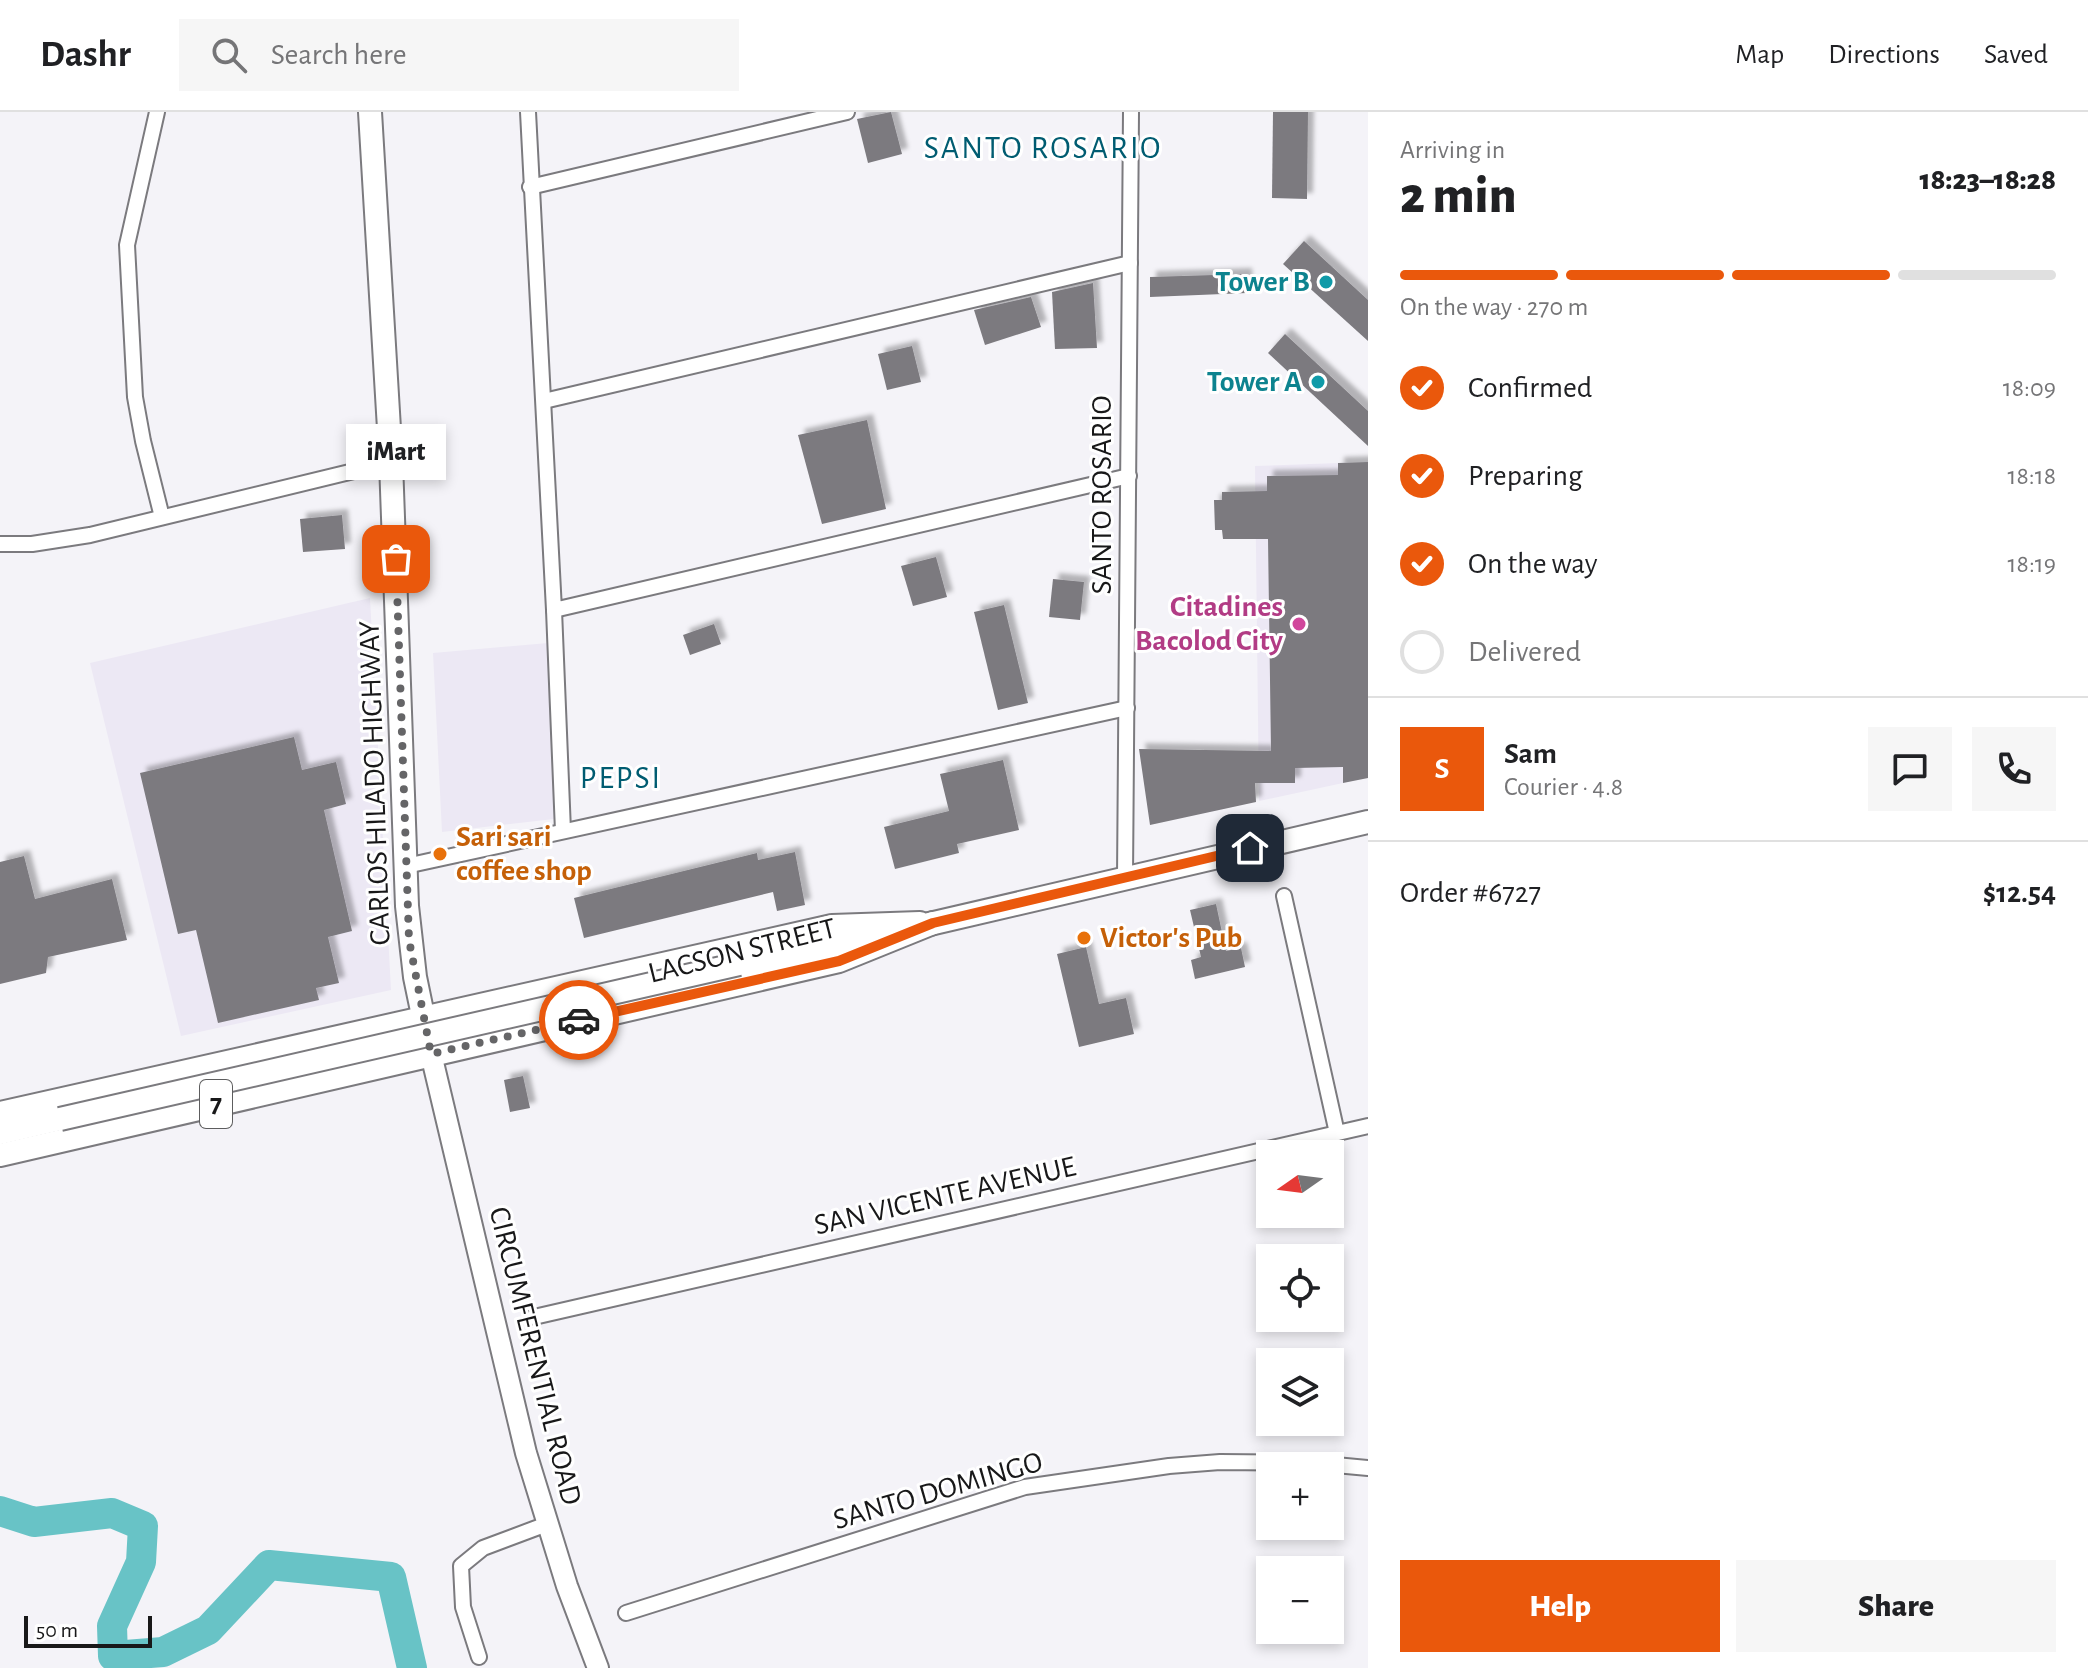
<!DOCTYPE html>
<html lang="en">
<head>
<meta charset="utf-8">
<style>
  :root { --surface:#fff; --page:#f6f6f6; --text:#202124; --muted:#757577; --line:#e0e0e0; --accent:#ea580c }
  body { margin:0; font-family:"Alegreya Sans",sans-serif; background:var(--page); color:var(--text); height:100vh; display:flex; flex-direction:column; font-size:30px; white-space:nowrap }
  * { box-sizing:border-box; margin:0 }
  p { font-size:26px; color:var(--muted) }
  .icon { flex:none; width:44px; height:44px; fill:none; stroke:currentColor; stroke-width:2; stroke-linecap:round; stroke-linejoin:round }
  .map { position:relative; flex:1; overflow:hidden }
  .sheet { display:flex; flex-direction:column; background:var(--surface); width:720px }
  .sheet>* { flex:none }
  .needle { width:52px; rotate:256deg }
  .buttons { position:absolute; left:1256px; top:1028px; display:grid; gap:16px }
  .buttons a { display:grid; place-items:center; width:88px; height:88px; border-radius:0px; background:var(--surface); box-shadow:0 4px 12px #0003; font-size:40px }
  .scale { position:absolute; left:24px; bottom:20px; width:128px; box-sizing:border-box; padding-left:8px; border:4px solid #181819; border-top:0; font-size:22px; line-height:28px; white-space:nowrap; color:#181819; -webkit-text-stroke:6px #fff; paint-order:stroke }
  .pin { position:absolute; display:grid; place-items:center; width:68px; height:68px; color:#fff; margin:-34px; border-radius:16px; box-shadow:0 4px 12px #0006 }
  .courier { position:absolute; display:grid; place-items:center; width:80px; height:80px; margin:-40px; border:6px solid #ea580c; border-radius:50%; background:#fff; color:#222; box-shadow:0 2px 10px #0007 }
  .bubble { position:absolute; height:56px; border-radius:0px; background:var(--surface); box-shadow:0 4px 12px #0003; font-size:26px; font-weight:800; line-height:56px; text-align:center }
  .summary em { font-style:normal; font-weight:800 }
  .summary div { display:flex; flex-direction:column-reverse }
  .summary { display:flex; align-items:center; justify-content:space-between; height:136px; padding:0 32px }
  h1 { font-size:52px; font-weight:800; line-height:60px }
  .bar { display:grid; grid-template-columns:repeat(4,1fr); gap:12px 8px; align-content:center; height:96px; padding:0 32px }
  .bar i { height:10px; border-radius:6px; background:var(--line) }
  .bar .current { background:var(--accent) }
  .bar p { grid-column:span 4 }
  .line { display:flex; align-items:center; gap:20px; padding:0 32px; border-top:2px solid var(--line) }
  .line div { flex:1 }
  .round { display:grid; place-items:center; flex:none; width:84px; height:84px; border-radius:0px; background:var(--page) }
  ol { padding:0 32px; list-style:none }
  li { display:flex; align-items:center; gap:24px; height:88px }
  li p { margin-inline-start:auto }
  li .icon { padding:8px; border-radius:50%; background:var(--accent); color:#fff; stroke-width:4 }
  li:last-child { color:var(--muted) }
  li i { width:44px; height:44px; border:4px solid var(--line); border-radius:50% }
  .cta { display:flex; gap:16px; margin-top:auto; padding:16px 32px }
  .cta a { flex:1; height:92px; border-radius:0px; background:var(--accent); color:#fff; font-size:32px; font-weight:800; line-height:92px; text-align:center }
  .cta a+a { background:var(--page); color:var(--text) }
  header { display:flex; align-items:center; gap:48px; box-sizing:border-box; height:112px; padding:0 40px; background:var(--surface); border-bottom:2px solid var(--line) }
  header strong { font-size:38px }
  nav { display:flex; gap:44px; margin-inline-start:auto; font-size:28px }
  .search { width:560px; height:72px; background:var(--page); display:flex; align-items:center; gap:20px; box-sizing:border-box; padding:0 28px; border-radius:0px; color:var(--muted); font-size:30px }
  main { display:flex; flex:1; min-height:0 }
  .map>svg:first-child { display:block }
  .built { fill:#ece8f4 }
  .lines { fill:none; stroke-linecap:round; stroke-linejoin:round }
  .river { stroke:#68c3c6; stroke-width:30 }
  .building { fill:#7c7a7f; filter:url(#shadow) }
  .minor-casing { stroke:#7b7a7e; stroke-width:18 }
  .secondary-casing { stroke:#7b7a7e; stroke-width:24 }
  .primary-casing { stroke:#7b7a7e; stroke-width:26 }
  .minor { stroke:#fff; stroke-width:14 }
  .secondary { stroke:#fff; stroke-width:20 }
  .primary { stroke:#fff; stroke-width:22 }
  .primary-bridge-casing { stroke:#7b7a7e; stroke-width:26; stroke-linecap:butt }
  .primary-bridge { stroke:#fff; stroke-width:22 }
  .done { stroke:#656567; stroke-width:8; stroke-dasharray:0 14.4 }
  .route { stroke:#ea580c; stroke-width:10 }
  .culture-dot { fill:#0f9aa8; stroke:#fff; stroke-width:3 }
  .hotel-dot { fill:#d1479c; stroke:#fff; stroke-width:3 }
  .food-dot { fill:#e8710a; stroke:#fff; stroke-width:3 }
  .labels { text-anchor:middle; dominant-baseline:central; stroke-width:6; stroke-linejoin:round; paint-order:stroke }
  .shield { fill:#fff; stroke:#5d5d5e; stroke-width:2 }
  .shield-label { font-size:28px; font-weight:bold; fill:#181819 }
  .culture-label { font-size:30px; font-weight:bold; fill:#0d838f; stroke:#fff; text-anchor:end }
  .street-label { font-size:30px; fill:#181819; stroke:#fff }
  .hotel-label { font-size:30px; font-weight:bold; fill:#b23c85; stroke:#fff; text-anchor:end }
  .food-label { font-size:30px; font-weight:bold; fill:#c56008; stroke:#fff; text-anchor:start }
  .neighbourhood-label { font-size:32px; letter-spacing:2px; fill:#005c71; stroke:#fff }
</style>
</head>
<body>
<header>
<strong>Dashr</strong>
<div class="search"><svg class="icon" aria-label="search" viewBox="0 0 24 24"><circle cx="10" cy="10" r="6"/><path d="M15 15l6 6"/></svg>Search here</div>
<nav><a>Map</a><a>Directions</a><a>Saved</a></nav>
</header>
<main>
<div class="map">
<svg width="1368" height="1556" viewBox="0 0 1368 1556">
  <defs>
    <filter id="shadow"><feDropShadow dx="6" dy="-6" stdDeviation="2" flood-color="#0004"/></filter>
  </defs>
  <rect width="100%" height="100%" fill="#f4f3f8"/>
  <g class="built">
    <path d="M 1338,351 L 1343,671 L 1259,689 L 1255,354 Z"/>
    <path d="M 370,486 L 391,878 L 181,924 L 90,551 Z"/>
    <path d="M 548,531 L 554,707 L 442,720 L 433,541 Z"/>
  </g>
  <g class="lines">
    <path class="river" d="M 0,1399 L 34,1410 L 112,1401 L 143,1414 L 141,1450 L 112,1514 L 113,1544 L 163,1540 L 208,1518 L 269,1453 L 391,1465 L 412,1556"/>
  </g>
  <g class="building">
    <path d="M 891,0 L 902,42 L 868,51 L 857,7 Z"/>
    <path d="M 1273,0 L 1308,0 L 1307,87 L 1272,86 Z"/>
    <path d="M 1304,129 L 1368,188 L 1368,229 L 1283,152 Z"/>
    <path d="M 1246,162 L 1247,181 L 1150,185 L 1150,165 Z"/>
    <path d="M 1093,171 L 1097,236 L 1055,237 L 1052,180 Z"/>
    <path d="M 1031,185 L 1041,215 L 985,233 L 974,198 Z"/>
    <path d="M 1285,222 L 1368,299 L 1368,334 L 1268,241 Z"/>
    <path d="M 912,234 L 921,270 L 887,278 L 878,242 Z"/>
    <path d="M 867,308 L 886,397 L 822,412 L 798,323 Z"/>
    <path d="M 1368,350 L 1368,666 L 1343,671 L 1343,655 L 1295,656 L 1295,671 L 1255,671 L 1256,690 L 1150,713 L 1139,637 L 1271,639 L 1268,427 L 1223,427 L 1222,418 L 1215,418 L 1214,388 L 1222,388 L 1222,380 L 1267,379 L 1267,364 L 1338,363 L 1338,351 Z"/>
    <path d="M 342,403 L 345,437 L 303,440 L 300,407 Z"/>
    <path d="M 936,445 L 947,485 L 913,494 L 901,454 Z"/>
    <path d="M 1053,467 L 1084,470 L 1080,508 L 1049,505 Z"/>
    <path d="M 1004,493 L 1028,591 L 998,598 L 974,500 Z"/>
    <path d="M 714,512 L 721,532 L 690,543 L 683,523 Z"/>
    <path d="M 294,625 L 302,658 L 336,650 L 346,692 L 324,698 L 352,819 L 328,825 L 339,871 L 316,876 L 319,888 L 218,911 L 196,818 L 178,822 L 140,661 Z"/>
    <path d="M 1003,648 L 1019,718 L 957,732 L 959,741 L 895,757 L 884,715 L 949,699 L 940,662 Z"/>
    <path d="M 795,740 L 805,793 L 777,799 L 773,780 L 584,826 L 574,786 L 757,741 L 758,748 Z"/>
    <path d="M 24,744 L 35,787 L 112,767 L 127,828 L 48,845 L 46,861 L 0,872 L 0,750 Z"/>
    <path d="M 1216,792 L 1226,839 L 1241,836 L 1245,855 L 1195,867 L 1191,848 L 1201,845 L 1190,798 Z"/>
    <path d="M 1086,835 L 1099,892 L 1126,886 L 1134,922 L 1079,935 L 1057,842 Z"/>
    <path d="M 523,964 L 530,996 L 510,1000 L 504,968 Z"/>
  </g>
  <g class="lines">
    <defs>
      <g id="minor">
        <path d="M 157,0 L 127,133 L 135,285 L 143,329 L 162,405"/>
        <path d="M 528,0 L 554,498 L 1129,364"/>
        <path d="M 530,75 L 847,0"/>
        <path d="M 544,289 L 1130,151"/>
        <path d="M 0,432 L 32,432 L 90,423 L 391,350"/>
        <path d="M 554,498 L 563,719"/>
        <path d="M 406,754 L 1127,596"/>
        <path d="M 1125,766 L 1131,0"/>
        <path d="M 1284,784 L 1337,1021"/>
        <path d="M 534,1205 L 1368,1014"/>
        <path d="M 626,1501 L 1025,1375 L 1169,1354 L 1220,1350 L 1314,1351 L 1368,1356"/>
        <path d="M 479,1545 L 463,1495 L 461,1454 L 483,1436 L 547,1412"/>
      </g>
      <path id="secondary" d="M 431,942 L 526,1341 L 567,1474 L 598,1556"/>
      <g id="primary">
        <path d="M 370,0 L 391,350 L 407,794 L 415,865 L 426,918"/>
        <path d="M 921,814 L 1368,710"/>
        <path d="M 739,852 L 875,823"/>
        <path d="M 0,1001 L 832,814 L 920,811"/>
        <path d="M 0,1021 L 60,1007"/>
        <path d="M 0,1043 L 839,849 L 933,811"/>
      </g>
    </defs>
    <use href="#minor" class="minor-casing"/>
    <use href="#secondary" class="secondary-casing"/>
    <use href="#primary" class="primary-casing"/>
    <use href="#minor" class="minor"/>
    <use href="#secondary" class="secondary"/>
    <use href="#primary" class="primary"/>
    <defs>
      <path id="primary-bridge" d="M 60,1007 L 739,852"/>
    </defs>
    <use href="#primary-bridge" class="primary-bridge-casing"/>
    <use href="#primary-bridge" class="primary-bridge"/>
  </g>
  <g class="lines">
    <path class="done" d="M 396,447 L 409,828 L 431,942 L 579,908"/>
    <path class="route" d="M 579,908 L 839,849 L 933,811 L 1250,736"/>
  </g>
  <g class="culture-dot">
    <circle cx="1326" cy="170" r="8"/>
    <circle cx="1318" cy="270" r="8"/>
  </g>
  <circle class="hotel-dot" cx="1299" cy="512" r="8"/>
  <g class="food-dot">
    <circle cx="440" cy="742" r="8"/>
    <circle cx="1084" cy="826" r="8"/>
  </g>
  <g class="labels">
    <rect class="shield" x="200" y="968" width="32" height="48" rx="6"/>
    <g class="shield-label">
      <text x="216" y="992">7</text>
    </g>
    <g class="culture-label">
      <text x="1310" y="170">Tower B</text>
      <text x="1302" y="270">Tower A</text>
    </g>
    <g class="street-label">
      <text transform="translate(1102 383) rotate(-90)">SANTO ROSARIO</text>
      <text transform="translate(375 671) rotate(-92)">CARLOS HILADO HIGHWAY</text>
      <text transform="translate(742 839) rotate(-14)">LACSON STREET</text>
      <text transform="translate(945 1084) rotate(-13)">SAN VICENTE AVENUE</text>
      <text transform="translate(535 1244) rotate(76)">CIRCUMFERENTIAL ROAD</text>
      <text transform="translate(938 1379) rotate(-16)">SANTO DOMINGO</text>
    </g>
    <g class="hotel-label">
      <text x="1283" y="495">Citadines<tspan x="1283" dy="34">Bacolod City</tspan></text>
    </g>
    <g class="food-label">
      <text x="456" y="725">Sari sari<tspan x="456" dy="34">coffee shop</tspan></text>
      <text x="1100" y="826">Victor's Pub</text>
    </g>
    <g class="neighbourhood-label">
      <text x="1043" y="36">SANTO ROSARIO</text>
      <text x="621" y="666">PEPSI</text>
    </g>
  </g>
</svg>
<div class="buttons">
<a><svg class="needle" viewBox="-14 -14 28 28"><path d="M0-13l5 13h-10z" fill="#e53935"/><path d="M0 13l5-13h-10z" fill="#757577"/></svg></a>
<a><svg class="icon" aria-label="locate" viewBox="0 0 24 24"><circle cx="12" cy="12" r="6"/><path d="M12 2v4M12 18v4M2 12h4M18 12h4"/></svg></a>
<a><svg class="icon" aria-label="layers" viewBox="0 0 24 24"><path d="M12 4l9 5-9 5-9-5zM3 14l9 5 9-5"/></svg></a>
<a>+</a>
<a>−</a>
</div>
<div class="scale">50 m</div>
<div class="pin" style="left:396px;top:447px;background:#ea580c"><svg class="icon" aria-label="bag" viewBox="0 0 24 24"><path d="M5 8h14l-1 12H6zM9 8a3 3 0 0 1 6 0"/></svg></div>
<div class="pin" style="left:1250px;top:736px;background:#1f2937"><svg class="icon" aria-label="home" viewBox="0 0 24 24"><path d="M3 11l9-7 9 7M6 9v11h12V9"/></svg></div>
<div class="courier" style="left:579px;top:908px"><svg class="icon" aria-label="car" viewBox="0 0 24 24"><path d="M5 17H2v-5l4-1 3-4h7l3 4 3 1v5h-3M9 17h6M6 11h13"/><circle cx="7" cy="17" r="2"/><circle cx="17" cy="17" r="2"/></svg></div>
<div class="bubble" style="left:346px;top:312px;width:100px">iMart</div>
</div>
<section class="sheet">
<div class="summary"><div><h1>2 min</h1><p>Arriving in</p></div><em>18:23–18:28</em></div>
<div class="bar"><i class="current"></i><i class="current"></i><i class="current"></i><i></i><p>On the way · 270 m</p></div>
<ol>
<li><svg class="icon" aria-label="check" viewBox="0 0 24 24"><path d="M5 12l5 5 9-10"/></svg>Confirmed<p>18:09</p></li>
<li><svg class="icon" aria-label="check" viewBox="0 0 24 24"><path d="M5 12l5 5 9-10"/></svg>Preparing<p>18:18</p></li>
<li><svg class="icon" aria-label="check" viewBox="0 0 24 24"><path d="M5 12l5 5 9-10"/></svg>On the way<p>18:19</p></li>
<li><i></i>Delivered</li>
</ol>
<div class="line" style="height:144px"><b class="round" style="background:var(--accent);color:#fff">S</b><div><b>Sam</b><p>Courier · 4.8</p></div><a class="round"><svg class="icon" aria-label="chat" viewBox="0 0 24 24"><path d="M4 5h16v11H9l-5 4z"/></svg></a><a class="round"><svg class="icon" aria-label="phone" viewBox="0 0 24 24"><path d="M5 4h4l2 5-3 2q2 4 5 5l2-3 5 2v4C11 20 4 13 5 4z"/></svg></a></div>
<div class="line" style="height:104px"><div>Order #6727</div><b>$12.54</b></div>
<div class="cta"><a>Help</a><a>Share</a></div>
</section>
</main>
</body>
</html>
